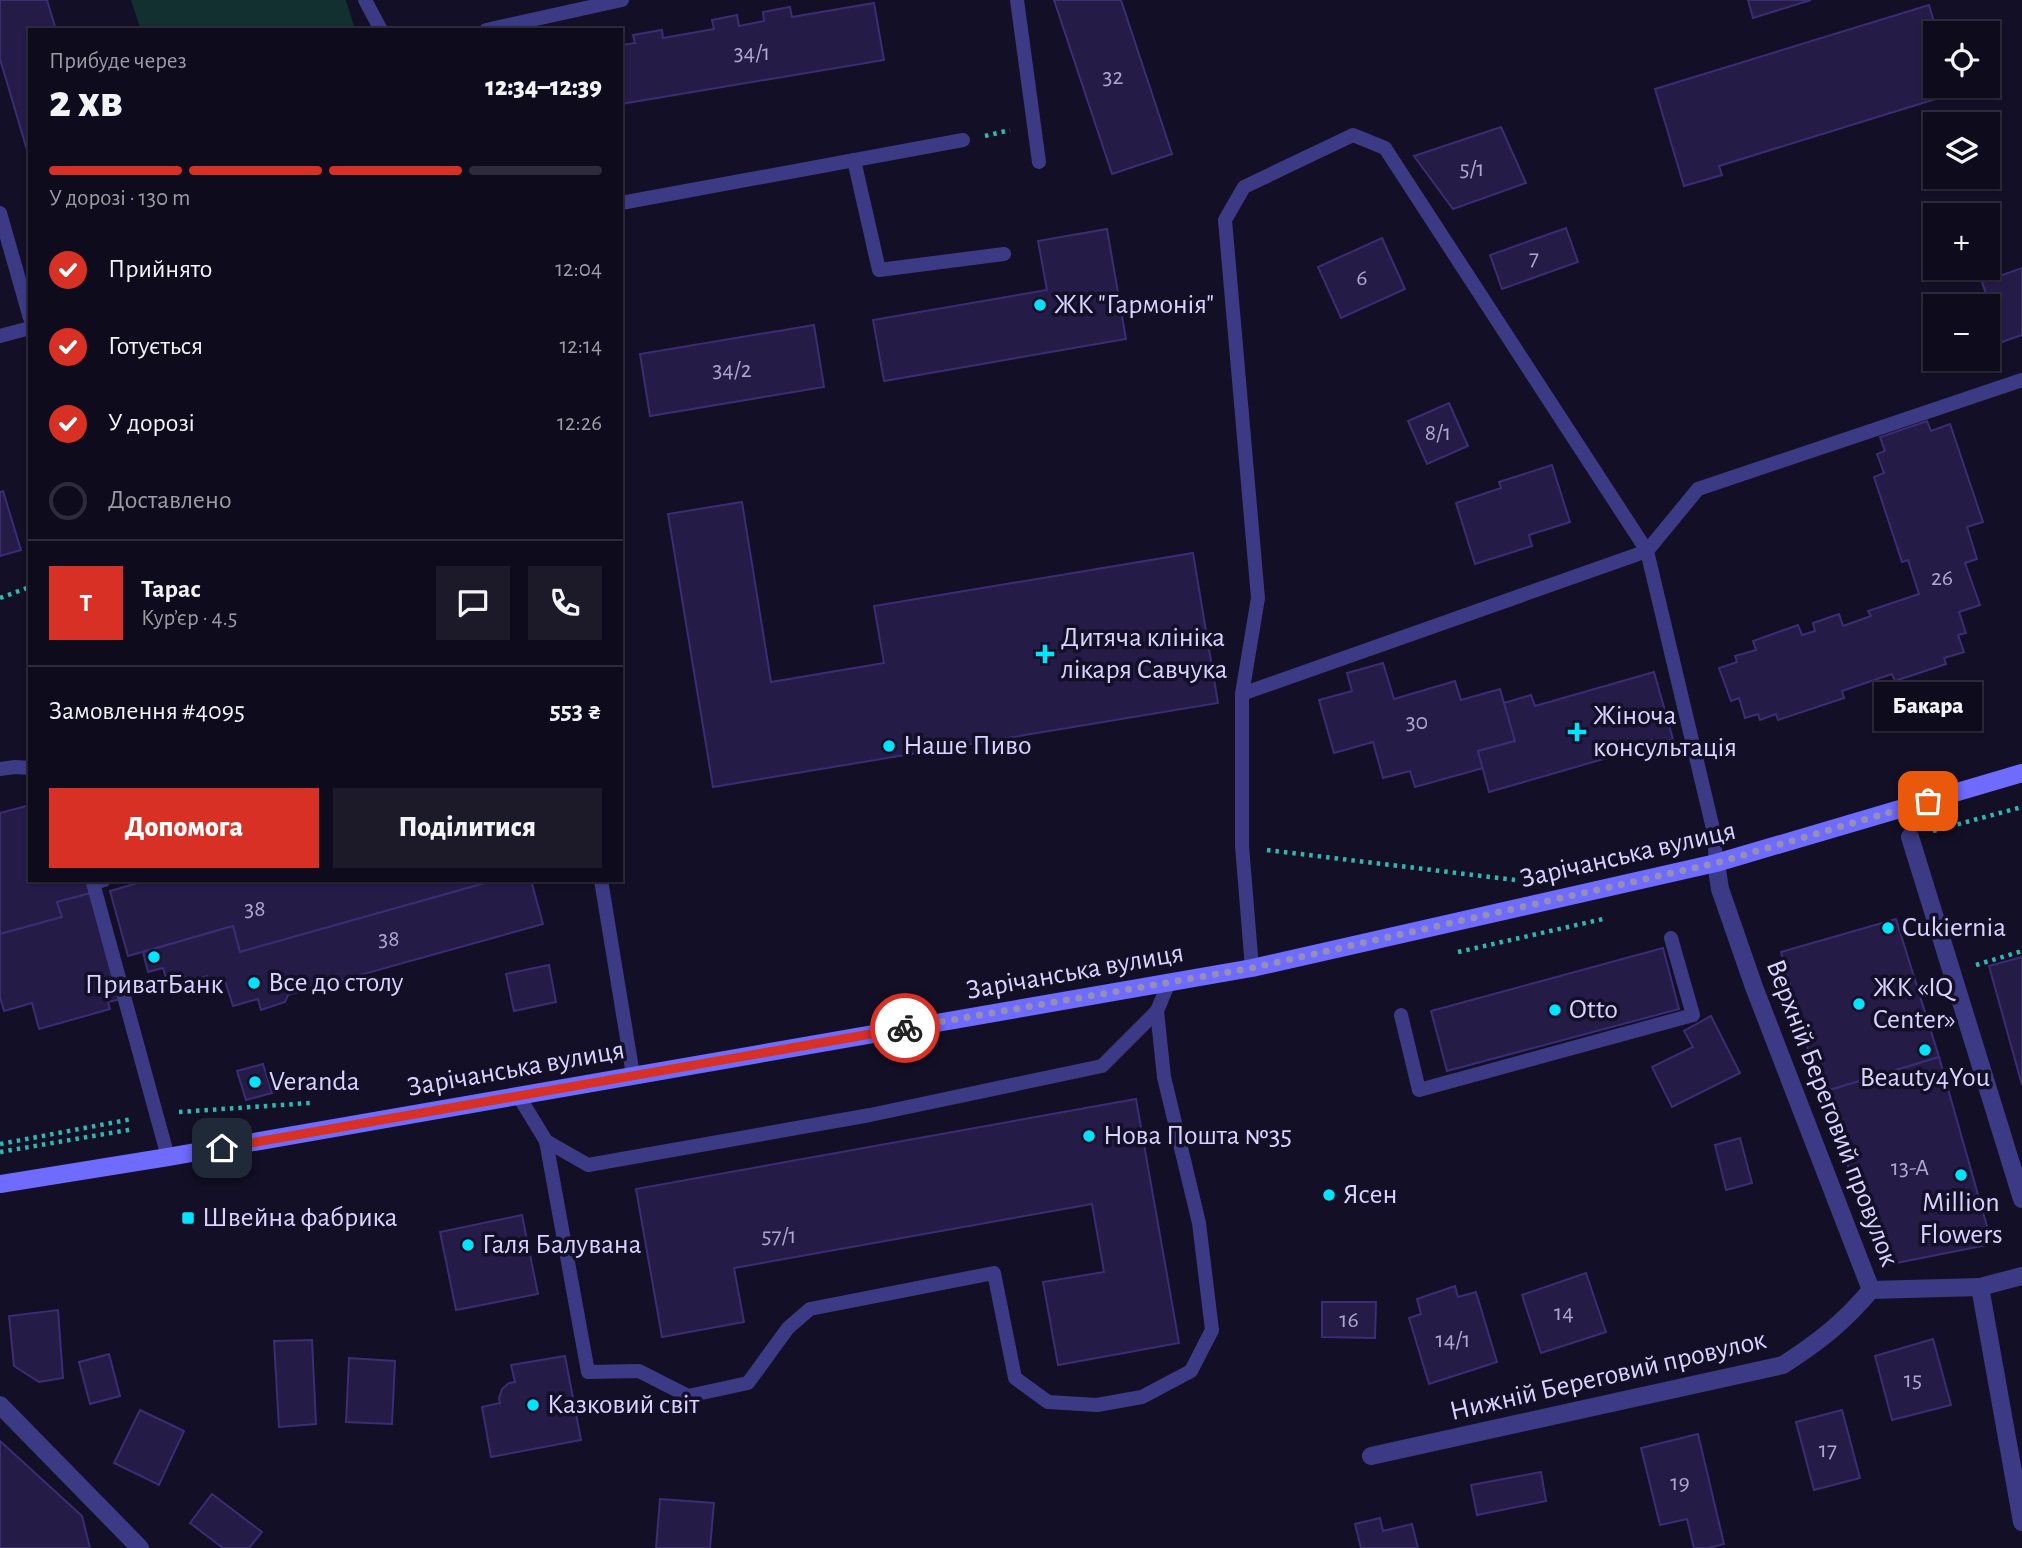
<!DOCTYPE html>
<html lang="uk">
<head>
<meta charset="utf-8">
<style>
  :root { --surface:#0e0b1c; --page:#1c1929; --text:#f1f3f6; --muted:#9b9ba3; --line:#2e2b3b; --accent:#d93025 }
  body { margin:0; font-family:"Alegreya Sans",sans-serif; background:var(--page); color:var(--text); height:100vh; display:flex; flex-direction:column; font-size:26px; white-space:nowrap }
  * { box-sizing:border-box; margin:0 }
  p { font-size:23px; color:var(--muted) }
  .icon { flex:none; width:38px; height:38px; fill:none; stroke:currentColor; stroke-width:2; stroke-linecap:round; stroke-linejoin:round }
  .map { position:relative; flex:1; overflow:hidden }
  .side { position:absolute; left:28px; top:28px; width:595px; height:854px; display:flex; flex-direction:column; background:var(--surface); border-radius:0px; box-shadow:0 2px 5px #0004,0 0 0 2px var(--line) }
  .side>* { flex:none }
  .buttons { position:absolute; left:1923px; top:21px; display:grid; gap:14px }
  .buttons a { display:grid; place-items:center; width:77px; height:77px; border-radius:0px; background:var(--surface); box-shadow:0 2px 5px #0004,0 0 0 2px var(--line); font-size:35px }
  .pin { position:absolute; display:grid; place-items:center; width:60px; height:60px; color:#fff; margin:-30px; border-radius:14px; box-shadow:0 4px 10px #0006 }
  .courier { position:absolute; display:grid; place-items:center; width:70px; height:70px; margin:-35px; border:5px solid #d93025; border-radius:50%; background:#fff; color:#222; box-shadow:0 2px 9px #0007 }
  .bubble { position:absolute; height:49px; border-radius:0px; background:var(--surface); box-shadow:0 2px 5px #0004,0 0 0 2px var(--line); font-size:23px; font-weight:800; line-height:49px; text-align:center }
  .summary em { font-style:normal; font-weight:800 }
  .summary div { display:flex; flex-direction:column-reverse }
  .summary { display:flex; align-items:center; justify-content:space-between; height:119px; padding:0 21px }
  h1 { font-size:46px; font-weight:800; line-height:52px }
  .bar { display:grid; grid-template-columns:repeat(4,1fr); gap:10px 7px; align-content:center; height:84px; padding:0 21px }
  .bar i { height:9px; border-radius:5px; background:var(--line) }
  .bar .on { background:var(--accent) }
  .bar p { grid-column:span 4 }
  .line { display:flex; align-items:center; gap:18px; padding:0 21px; border-top:2px solid var(--line) }
  .line div { flex:1 }
  .round { display:grid; place-items:center; flex:none; width:74px; height:74px; border-radius:0px; background:var(--page) }
  ol { padding:0 21px; list-style:none }
  li { display:flex; align-items:center; gap:21px; height:77px }
  li p { margin-inline-start:auto }
  li .icon { padding:7px; border-radius:50%; background:var(--accent); color:#fff; stroke-width:4 }
  li:last-child { color:var(--muted) }
  li i { width:38px; height:38px; border:4px solid var(--line); border-radius:50% }
  .primary-button { display:flex; gap:14px; margin-top:auto; padding:14px 21px }
  .primary-button a { flex:1; height:80px; border-radius:0px; background:var(--accent); color:#fff; font-size:28px; font-weight:800; line-height:80px; text-align:center }
  .primary-button a+a { background:var(--page); color:var(--text) }
  .map>svg:first-child { display:block }
  .green { fill:#12302f }
  .building { fill:#241b47; stroke:#3b2d73; stroke-width:2 }
  .lines { fill:none; stroke-linecap:round; stroke-linejoin:round }
  .path { stroke:#2fb8b0; stroke-width:4.5; stroke-dasharray:3.5 5; stroke-linecap:butt }
  .lane { stroke:#3d3a85; stroke-width:14 }
  .street { stroke:#3d3a85; stroke-width:18 }
  .secondary { stroke:#6f6bff; stroke-width:18 }
  .done { stroke:#948fb3; stroke-width:7; stroke-dasharray:0 12.6 }
  .route { stroke:#d93025; stroke-width:9 }
  .poi-dot { fill:#00e5ff; stroke:#130f26; stroke-width:2.5 }
  .labels { text-anchor:middle; dominant-baseline:central; stroke-width:7; stroke-linejoin:round; paint-order:stroke }
  .number-label { font-size:24px; fill:#aca6d1 }
  .poi-label { font-size:28px; fill:#d9d4ff; stroke:#130f26; text-anchor:start }
  .street-label { font-size:28px; fill:#d9d4ff; stroke:#130f26 }
</style>
</head>
<body>
<div class="map">
<svg width="2022" height="1548" viewBox="0 0 2022 1548">
  <rect width="100%" height="100%" fill="#130f26"/>
  <path class="green" d="M 131,0 L 346,0 L 355,29 L 141,30 Z"/>
  <g class="building">
    <path d="M 0,0 L 47,0 L 56,30 L 30,30 L 30,160 L 0,59 Z"/>
    <path d="M 1054,0 L 1121,0 L 1172,154 L 1112,174 Z"/>
    <path d="M 1748,0 L 1811,0 L 1753,18 Z"/>
    <path d="M 874,3 L 884,60 L 621,104 L 621,45 L 635,43 L 633,35 L 662,30 L 663,38 L 714,29 L 712,20 L 737,15 L 739,26 L 764,21 L 763,12 L 790,7 L 792,17 Z"/>
    <path d="M 1929,5 L 1937,33 L 1936,86 L 1953,86 L 1955,93 L 1719,166 L 1722,175 L 1684,186 L 1655,89 Z"/>
    <path d="M 1501,127 L 1526,183 L 1453,209 L 1414,156 Z"/>
    <path d="M 1566,228 L 1578,262 L 1502,289 L 1490,255 Z"/>
    <path d="M 1107,229 L 1126,339 L 884,381 L 873,320 L 1047,290 L 1038,241 Z"/>
    <path d="M 1382,238 L 1405,289 L 1341,318 L 1318,267 Z"/>
    <path d="M 2022,268 L 2022,335 L 2002,342 L 1982,282 Z"/>
    <path d="M 814,325 L 824,387 L 650,416 L 640,354 Z"/>
    <path d="M 1449,403 L 1468,446 L 1427,464 L 1408,421 Z"/>
    <path d="M 1927,421 L 1931,431 L 1950,424 L 1983,522 L 1967,527 L 1977,559 L 1965,563 L 1980,605 L 1959,612 L 1966,633 L 1958,635 L 1964,652 L 1944,658 L 1946,664 L 1895,681 L 1892,674 L 1842,691 L 1844,698 L 1778,720 L 1776,714 L 1760,720 L 1758,714 L 1745,718 L 1739,698 L 1731,701 L 1719,668 L 1737,662 L 1735,656 L 1756,650 L 1753,641 L 1798,625 L 1802,635 L 1815,631 L 1813,623 L 1839,614 L 1843,626 L 1871,616 L 1868,611 L 1919,594 L 1908,560 L 1902,562 L 1874,477 L 1884,473 L 1877,454 L 1885,451 L 1880,437 Z"/>
    <path d="M 1552,465 L 1570,522 L 1529,535 L 1532,546 L 1475,564 L 1456,503 L 1501,488 L 1499,482 Z"/>
    <path d="M 3,491 L 21,550 L 0,556 L 0,492 Z"/>
    <path d="M 742,502 L 771,682 L 884,663 L 874,606 L 1193,553 L 1218,703 L 713,787 L 668,514 Z"/>
    <path d="M 1383,663 L 1394,699 L 1455,681 L 1461,700 L 1500,689 L 1515,741 L 1478,751 L 1483,768 L 1415,787 L 1410,771 L 1383,778 L 1373,742 L 1334,753 L 1319,700 L 1352,691 L 1347,673 Z"/>
    <path d="M 1654,672 L 1673,739 L 1489,792 L 1478,751 L 1515,741 L 1504,703 L 1531,695 L 1535,706 Z"/>
    <path d="M 30,805 L 30,880 L 87,880 L 91,893 L 57,902 L 62,917 L 0,934 L 0,813 Z"/>
    <path d="M 148,880 L 496,880 L 240,952 L 233,926 L 128,956 L 110,891 Z"/>
    <path d="M 496,880 L 531,880 L 543,924 L 288,995 L 285,1002 L 261,1010 L 258,999 L 233,1006 L 225,981 L 210,986 L 207,976 L 186,982 L 183,973 L 166,978 L 163,968 L 148,972 L 143,952 L 233,926 L 240,952 Z"/>
    <path d="M 91,893 L 121,999 L 108,1002 L 110,1009 L 39,1029 L 32,1003 L 4,1011 L 0,997 L 0,934 L 62,917 L 57,902 Z"/>
    <path d="M 1896,919 L 1939,1057 L 1820,1093 L 1781,952 Z"/>
    <path d="M 1663,948 L 1679,1009 L 1447,1071 L 1431,1011 Z"/>
    <path d="M 2022,957 L 2022,1085 L 1989,966 Z"/>
    <path d="M 549,965 L 556,1002 L 514,1011 L 506,974 Z"/>
    <path d="M 1711,1016 L 1740,1073 L 1672,1107 L 1652,1067 L 1693,1047 L 1684,1031 Z"/>
    <path d="M 1939,1057 L 1992,1244 L 1886,1265 L 1820,1093 Z"/>
    <path d="M 263,1064 L 272,1093 L 246,1100 L 237,1071 Z"/>
    <path d="M 1136,1099 L 1179,1343 L 1058,1365 L 1043,1282 L 1104,1272 L 1092,1204 L 734,1268 L 744,1322 L 662,1337 L 636,1189 Z"/>
    <path d="M 1740,1138 L 1752,1183 L 1726,1190 L 1715,1145 Z"/>
    <path d="M 522,1215 L 538,1294 L 456,1310 L 440,1232 Z"/>
    <path d="M 1586,1273 L 1606,1332 L 1541,1353 L 1522,1295 Z"/>
    <path d="M 1455,1286 L 1458,1297 L 1476,1292 L 1497,1362 L 1429,1384 L 1409,1318 L 1421,1314 L 1417,1299 Z"/>
    <path d="M 1322,1302 L 1376,1302 L 1375,1338 L 1322,1337 Z"/>
    <path d="M 58,1310 L 63,1378 L 39,1382 L 14,1366 L 9,1316 Z"/>
    <path d="M 1933,1339 L 1951,1405 L 1892,1420 L 1875,1356 Z"/>
    <path d="M 312,1340 L 316,1424 L 279,1427 L 274,1341 Z"/>
    <path d="M 109,1354 L 120,1396 L 90,1404 L 79,1362 Z"/>
    <path d="M 565,1356 L 581,1440 L 491,1457 L 482,1407 L 500,1403 L 499,1398 L 502,1389 L 509,1383 L 515,1382 L 511,1365 Z"/>
    <path d="M 349,1358 L 395,1361 L 392,1424 L 346,1422 Z"/>
    <path d="M 140,1410 L 184,1431 L 159,1485 L 114,1463 Z"/>
    <path d="M 1842,1410 L 1860,1478 L 1814,1490 L 1796,1422 Z"/>
    <path d="M 1698,1434 L 1724,1544 L 1708,1548 L 1694,1548 L 1687,1519 L 1660,1525 L 1641,1448 Z"/>
    <path d="M 0,1441 L 82,1516 L 90,1548 L 0,1548 Z"/>
    <path d="M 1541,1472 L 1546,1501 L 1477,1515 L 1471,1485 Z"/>
    <path d="M 212,1494 L 262,1532 L 249,1548 L 223,1548 L 190,1523 Z"/>
    <path d="M 660,1499 L 714,1503 L 710,1548 L 656,1548 Z"/>
    <path d="M 1380,1518 L 1383,1531 L 1412,1524 L 1418,1548 L 1361,1548 L 1355,1524 Z"/>
  </g>
  <g class="lines">
    <g class="path">
      <path d="M 985,136 L 1010,130"/>
      <path d="M 0,598 L 30,587"/>
      <path d="M 1933,831 L 2022,807"/>
      <path d="M 1267,850 L 1515,880"/>
      <path d="M 1458,952 L 1603,919"/>
      <path d="M 1976,965 L 2022,951"/>
      <path d="M 179,1112 L 310,1103"/>
      <path d="M 0,1144 L 132,1119"/>
      <path d="M 0,1152 L 134,1129"/>
    </g>
    <g class="lane">
      <path d="M 365,0 L 381,30"/>
      <path d="M 1017,0 L 1039,162"/>
      <path d="M 486,30 L 622,0"/>
      <path d="M 854,160 L 879,270 L 1004,254"/>
      <path d="M 621,203 L 963,140"/>
      <path d="M 0,213 L 30,318"/>
      <path d="M 0,336 L 30,328"/>
      <path d="M 1242,694 L 1258,598 L 1225,220 L 1244,187 L 1353,135 L 1385,148 L 1647,551 L 1714,833 L 1716,863"/>
      <path d="M 0,769 L 15,767 L 30,768"/>
      <path d="M 104,880 L 93,883 L 168,1157"/>
      <path d="M 601,880 L 633,1075"/>
      <path d="M 1252,968 L 1242,846 L 1242,694 L 1647,551 L 1698,489 L 2022,380"/>
      <path d="M 1401,1015 L 1419,1090 L 1693,1015 L 1671,938"/>
      <path d="M 518,1095 L 546,1141 L 588,1165 L 870,1115 L 1102,1066 L 1157,1011 L 1169,982"/>
      <path d="M 546,1141 L 588,1372 L 639,1371 L 688,1396 L 748,1383 L 788,1328 L 810,1309 L 994,1273 L 1015,1378 L 1048,1402 L 1097,1405 L 1142,1397 L 1191,1371 L 1212,1330 L 1199,1223 L 1164,1077 L 1157,1011"/>
    </g>
    <g class="street">
      <path d="M 1910,837 L 2022,1199"/>
      <path d="M 1716,863 L 1720,889 L 1754,987 L 1871,1290 L 1980,1287 L 2022,1522"/>
      <path d="M 1980,1287 L 2022,1276"/>
      <path d="M 0,1405 L 140,1548"/>
      <path d="M 1371,1456 L 1783,1365 C 1820,1341 1843,1323 1871,1290"/>
    </g>
    <path class="secondary" d="M 0,1184 L 168,1157 L 1252,968 L 1716,863 L 2022,773"/>
  </g>
  <g class="lines">
    <path class="done" d="M 905,1028 L 1252,968 L 1716,863 L 1928,801"/>
    <path class="route" d="M 222,1148 L 905,1028"/>
  </g>
  <g class="poi-dot">
    <circle cx="1040" cy="305" r="7"/>
    <path d="M1041.5 643.5h7v7h7v7h-7v7h-7v-7h-7v-7h7z"/>
    <path d="M1573.5 721.5h7v7h7v7h-7v7h-7v-7h-7v-7h7z"/>
    <circle cx="889" cy="746" r="7"/>
    <circle cx="1888" cy="928" r="7"/>
    <circle cx="154" cy="957" r="7"/>
    <circle cx="254" cy="983" r="7"/>
    <circle cx="1859" cy="1004" r="7"/>
    <circle cx="1555" cy="1010" r="7"/>
    <circle cx="1925" cy="1050" r="7"/>
    <circle cx="255" cy="1082" r="7"/>
    <circle cx="1089" cy="1136" r="7"/>
    <circle cx="1961" cy="1175" r="7"/>
    <circle cx="1329" cy="1195" r="7"/>
    <rect x="181" y="1211" width="14" height="14" rx="3.5"/>
    <circle cx="468" cy="1245" r="7"/>
    <circle cx="533" cy="1405" r="7"/>
  </g>
  <g class="labels">
    <g class="number-label">
      <text x="752" y="53">34/1</text>
      <text x="1113" y="77">32</text>
      <text x="1472" y="169">5/1</text>
      <text x="1534" y="258">7</text>
      <text x="1362" y="278">6</text>
      <text x="732" y="370">34/2</text>
      <text x="1438" y="433">8/1</text>
      <text x="1942" y="578">26</text>
      <text x="1417" y="722">30</text>
      <text x="255" y="909">38</text>
      <text x="389" y="939">38</text>
      <text x="1910" y="1168">13-А</text>
      <text x="779" y="1236">57/1</text>
      <text x="1564" y="1313">14</text>
      <text x="1349" y="1320">16</text>
      <text x="1453" y="1340">14/1</text>
      <text x="1913" y="1380">15</text>
      <text x="1828" y="1450">17</text>
      <text x="1680" y="1483">19</text>
    </g>
    <g class="poi-label">
      <text x="1054" y="305">ЖК "Гармонія"</text>
      <text x="1061" y="638">Дитяча клініка<tspan x="1061" dy="32">лікаря Савчука</tspan></text>
      <text x="1593" y="716">Жіноча<tspan x="1593" dy="32">консультація</tspan></text>
      <text x="903" y="746">Наше Пиво</text>
      <text x="1902" y="928">Cukiernia</text>
      <text x="268" y="983">Все до столу</text>
      <text x="154" y="985" text-anchor="middle">ПриватБанк</text>
      <text x="1873" y="988">ЖК «IQ<tspan x="1873" dy="32">Center»</tspan></text>
      <text x="1569" y="1010">Otto</text>
      <text x="1925" y="1078" text-anchor="middle">Beauty4You</text>
      <text x="269" y="1082">Veranda</text>
      <text x="1103" y="1136">Нова Пошта №35</text>
      <text x="1343" y="1195">Ясен</text>
      <text x="1961" y="1203" text-anchor="middle">Million<tspan x="1961" dy="32">Flowers</tspan></text>
      <text x="202" y="1218">Швейна фабрика</text>
      <text x="482" y="1245">Галя Балувана</text>
      <text x="547" y="1405">Казковий світ</text>
    </g>
    <g class="street-label">
      <text transform="translate(1628 855) rotate(-13)">Зарічанська вулиця</text>
      <text transform="translate(1075 972) rotate(-10)">Зарічанська вулиця</text>
      <text transform="translate(516 1069) rotate(-10)">Зарічанська вулиця</text>
      <text transform="translate(1832 1113) rotate(69)">Верхній Береговий провулок</text>
      <text transform="translate(1608 1376) rotate(-13)">Нижній Береговий провулок</text>
    </g>
  </g>
</svg>
<div class="buttons">
<a><svg class="icon" aria-label="locate" viewBox="0 0 24 24"><circle cx="12" cy="12" r="6"/><path d="M12 2v4M12 18v4M2 12h4M18 12h4"/></svg></a>
<a><svg class="icon" aria-label="layers" viewBox="0 0 24 24"><path d="M12 4l9 5-9 5-9-5zM3 14l9 5 9-5"/></svg></a>
<a>+</a>
<a>−</a>
</div>
<div class="pin" style="left:1928px;top:801px;background:#ea580c"><svg class="icon" aria-label="bag" viewBox="0 0 24 24"><path d="M5 8h14l-1 12H6zM9 8a3 3 0 0 1 6 0"/></svg></div>
<div class="pin" style="left:222px;top:1148px;background:#1f2937"><svg class="icon" aria-label="home" viewBox="0 0 24 24"><path d="M3 11l9-7 9 7M6 9v11h12V9"/></svg></div>
<div class="courier" style="left:905px;top:1028px"><svg class="icon" aria-label="bike" viewBox="0 0 24 24"><circle cx="6" cy="16" r="4"/><circle cx="18" cy="16" r="4"/><path d="M6 16l4-8h5l3 8M10 8l3 8H6M13 5h3"/></svg></div>
<div class="bubble" style="left:1874px;top:682px;width:108px">Бакара</div>
<section class="side">
<div class="summary"><div><h1>2 хв</h1><p>Прибуде через</p></div><em>12:34–12:39</em></div>
<div class="bar"><i class="on"></i><i class="on"></i><i class="on"></i><i></i><p>У дорозі · 130 m</p></div>
<ol>
<li><svg class="icon" aria-label="check" viewBox="0 0 24 24"><path d="M5 12l5 5 9-10"/></svg>Прийнято<p>12:04</p></li>
<li><svg class="icon" aria-label="check" viewBox="0 0 24 24"><path d="M5 12l5 5 9-10"/></svg>Готується<p>12:14</p></li>
<li><svg class="icon" aria-label="check" viewBox="0 0 24 24"><path d="M5 12l5 5 9-10"/></svg>У дорозі<p>12:26</p></li>
<li><i></i>Доставлено</li>
</ol>
<div class="line" style="height:126px"><b class="round" style="background:var(--accent);color:#fff">Т</b><div><b>Тарас</b><p>Кур’єр · 4.5</p></div><a class="round"><svg class="icon" aria-label="chat" viewBox="0 0 24 24"><path d="M4 5h16v11H9l-5 4z"/></svg></a><a class="round"><svg class="icon" aria-label="phone" viewBox="0 0 24 24"><path d="M5 4h4l2 5-3 2q2 4 5 5l2-3 5 2v4C11 20 4 13 5 4z"/></svg></a></div>
<div class="line" style="height:91px"><div>Замовлення #4095</div><b>553 ₴</b></div>
<div class="primary-button"><a>Допомога</a><a>Поділитися</a></div>
</section>
</div>
</body>
</html>
